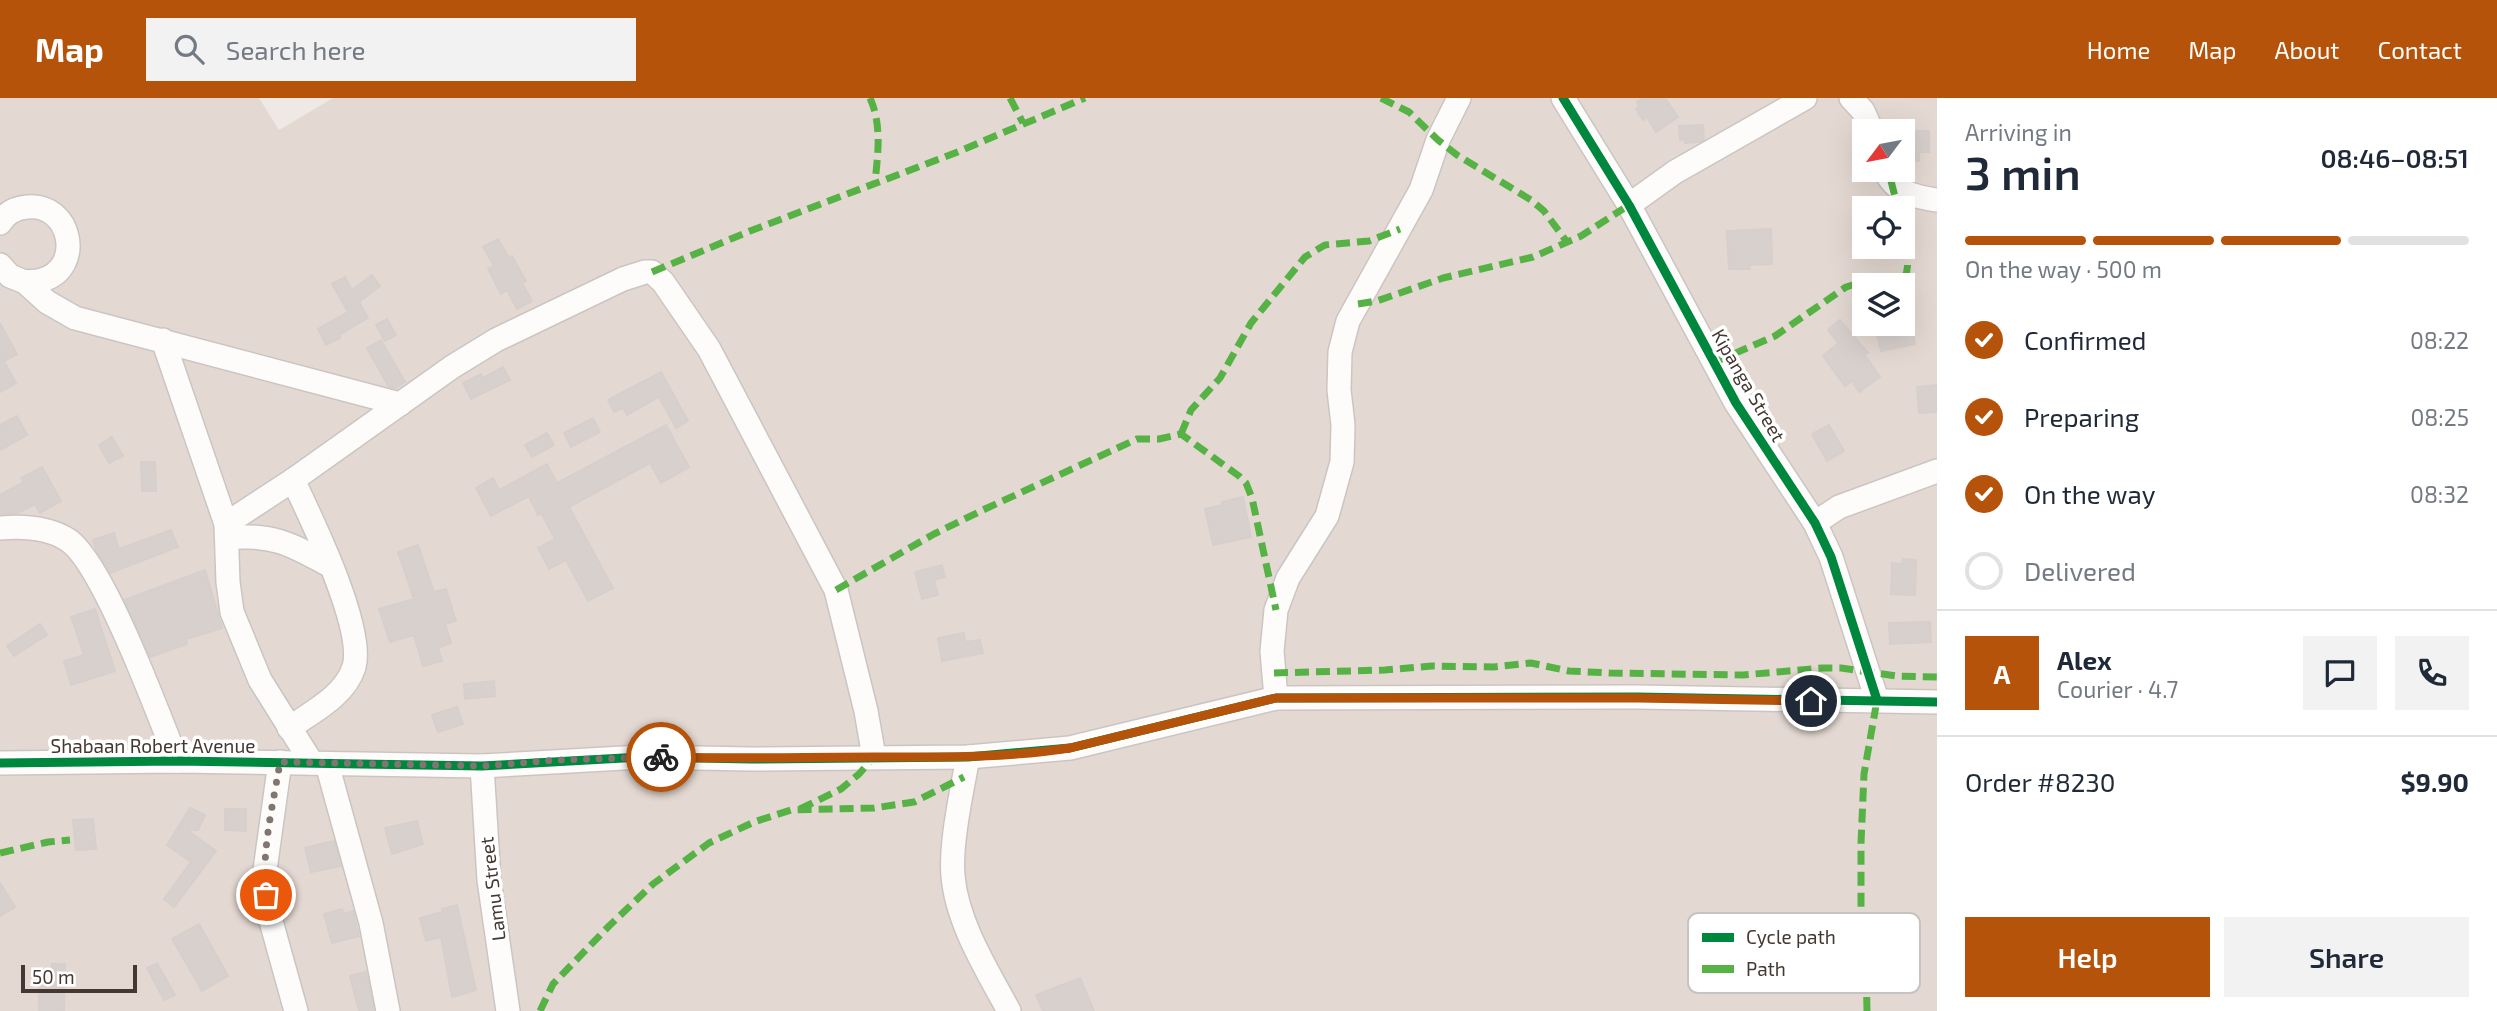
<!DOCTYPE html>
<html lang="en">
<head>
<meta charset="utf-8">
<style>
  :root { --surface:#fff; --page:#f2f2f3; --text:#1f2937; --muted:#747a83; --line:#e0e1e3; --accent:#b45309 }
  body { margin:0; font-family:"Exo 2",sans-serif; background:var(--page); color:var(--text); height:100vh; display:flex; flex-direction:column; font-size:26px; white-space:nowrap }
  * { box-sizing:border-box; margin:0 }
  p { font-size:23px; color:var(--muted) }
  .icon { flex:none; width:38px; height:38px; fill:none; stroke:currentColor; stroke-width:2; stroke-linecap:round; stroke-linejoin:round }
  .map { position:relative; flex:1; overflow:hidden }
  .drawer { display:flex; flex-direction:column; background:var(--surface); width:560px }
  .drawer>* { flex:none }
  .needle { width:46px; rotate:238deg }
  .controls { position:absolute; left:1852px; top:21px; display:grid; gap:14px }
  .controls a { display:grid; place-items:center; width:63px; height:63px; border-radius:0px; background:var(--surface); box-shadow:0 7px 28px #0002; font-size:35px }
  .scale { position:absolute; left:21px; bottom:18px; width:116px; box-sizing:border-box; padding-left:7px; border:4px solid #453732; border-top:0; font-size:19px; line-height:24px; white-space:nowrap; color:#453732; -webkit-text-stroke:5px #fff; paint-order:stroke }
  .pin { position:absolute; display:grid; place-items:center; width:60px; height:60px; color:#fff; margin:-30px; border:4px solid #fff; border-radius:50%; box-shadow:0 2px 7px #0007 }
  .courier { position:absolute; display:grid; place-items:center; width:70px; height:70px; margin:-35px; border:5px solid #b45309; border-radius:50%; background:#fff; color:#222; box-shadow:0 2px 9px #0007 }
  .overview em { font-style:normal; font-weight:600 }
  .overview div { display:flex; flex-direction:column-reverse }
  .overview { display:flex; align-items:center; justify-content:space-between; height:119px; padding:0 28px }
  h1 { font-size:46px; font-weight:600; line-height:52px }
  .bar { display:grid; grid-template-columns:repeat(4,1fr); gap:10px 7px; align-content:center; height:84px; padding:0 28px }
  .bar i { height:9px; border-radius:5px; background:var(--line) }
  .bar .selected { background:var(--accent) }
  .bar p { grid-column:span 4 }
  .line { display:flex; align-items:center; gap:18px; padding:0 28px; border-top:2px solid var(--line) }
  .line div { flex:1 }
  .round { display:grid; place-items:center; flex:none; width:74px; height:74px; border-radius:0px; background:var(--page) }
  ol { padding:0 28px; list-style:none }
  li { display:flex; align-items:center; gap:21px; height:77px }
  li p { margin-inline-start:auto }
  li .icon { padding:7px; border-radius:50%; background:var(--accent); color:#fff; stroke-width:4 }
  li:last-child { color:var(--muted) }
  li i { width:38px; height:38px; border:4px solid var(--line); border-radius:50% }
  .action { display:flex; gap:14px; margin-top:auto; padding:14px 28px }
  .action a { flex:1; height:80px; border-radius:0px; background:var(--accent); color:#fff; font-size:28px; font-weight:600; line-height:80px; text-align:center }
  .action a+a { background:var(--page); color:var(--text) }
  header { display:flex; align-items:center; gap:42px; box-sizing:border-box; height:98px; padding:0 35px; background:var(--accent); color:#fff }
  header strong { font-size:33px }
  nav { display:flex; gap:38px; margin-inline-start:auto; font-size:24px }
  .search { width:490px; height:63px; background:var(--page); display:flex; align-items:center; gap:18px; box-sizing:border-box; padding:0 24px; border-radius:0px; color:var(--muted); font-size:26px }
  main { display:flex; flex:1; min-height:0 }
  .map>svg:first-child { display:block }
  .residential { fill:#e4d9d2; fill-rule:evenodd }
  .building { fill:#d7d0cd; stroke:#d7cfcc; stroke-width:2 }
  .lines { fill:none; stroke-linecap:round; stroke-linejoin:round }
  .minor-casing { stroke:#cbc5c2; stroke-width:26 }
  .minor { stroke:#fdfcfb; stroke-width:23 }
  .quiet { stroke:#57b246; stroke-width:7; stroke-dasharray:14 7; stroke-linecap:butt }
  .cycleway-casing { stroke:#fff; stroke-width:13 }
  .cycleway { stroke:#00873e; stroke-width:9 }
  .done { stroke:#807571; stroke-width:7; stroke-dasharray:0 12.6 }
  .route { stroke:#b45309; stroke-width:9 }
  .labels { text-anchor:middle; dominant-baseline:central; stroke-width:7; stroke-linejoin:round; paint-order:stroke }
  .street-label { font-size:19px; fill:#453732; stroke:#fff }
  .key { fill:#fff; stroke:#c7c3c2; stroke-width:2 }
  .key-label { font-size:19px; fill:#453732 }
</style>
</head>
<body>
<header>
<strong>Map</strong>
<div class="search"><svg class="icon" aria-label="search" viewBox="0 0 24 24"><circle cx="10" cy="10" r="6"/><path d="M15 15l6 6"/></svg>Search here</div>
<nav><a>Home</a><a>Map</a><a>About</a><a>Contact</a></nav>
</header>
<main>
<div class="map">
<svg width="1937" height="913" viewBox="0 0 1937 913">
  <rect width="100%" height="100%" fill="#efe9e6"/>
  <path class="residential" d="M 0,0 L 259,0 L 279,32 L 333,0 L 1937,0 L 1937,913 L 0,913 ZM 1864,33 L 1902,33 L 1902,72 L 1864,72 ZM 1864,110 L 1902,110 L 1902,149 L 1864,149 ZM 1864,187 L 1902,187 L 1902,226 L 1864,226 Z"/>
  <g class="building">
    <path d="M 1643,0 L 1665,0 L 1678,19 L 1656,34 L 1647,19 L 1643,22 L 1636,11 L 1639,9 L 1637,4 Z"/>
    <path d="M 1703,27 L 1704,42 L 1699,44 L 1685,45 L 1685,41 L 1680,42 L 1679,28 Z"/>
    <path d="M 1904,33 L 1929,33 L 1929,54 L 1919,54 L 1919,63 L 1904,63 Z"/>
    <path d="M 1771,131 L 1772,166 L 1749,167 L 1750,171 L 1729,171 L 1727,133 Z"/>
    <path d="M 498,141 L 509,160 L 512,158 L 526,183 L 522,185 L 532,203 L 517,211 L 507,192 L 501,196 L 488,171 L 494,168 L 483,149 Z"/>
    <path d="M 372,177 L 380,188 L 359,204 L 368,220 L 339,237 L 340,240 L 326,247 L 318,231 L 348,214 L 332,186 L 345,179 L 352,192 Z"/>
    <path d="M 387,221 L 396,237 L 385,243 L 376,227 Z"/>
    <path d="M 1840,222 L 1868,255 L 1864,256 L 1880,279 L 1859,294 L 1852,283 L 1845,288 L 1823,258 L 1838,245 L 1828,232 Z"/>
    <path d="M 1912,224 L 1915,246 L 1881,253 L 1875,230 Z"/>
    <path d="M 0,225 L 17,256 L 4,263 L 16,285 L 0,294 Z"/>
    <path d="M 381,242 L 405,284 L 395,290 L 389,289 L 367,250 Z"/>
    <path d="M 503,269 L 510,282 L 471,301 L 463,285 L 481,276 L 483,280 Z"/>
    <path d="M 661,274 L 688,323 L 676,330 L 659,299 L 627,317 L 623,310 L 614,314 L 608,302 Z"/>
    <path d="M 1937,287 L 1937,314 L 1919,315 L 1917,289 Z"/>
    <path d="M 17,318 L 27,337 L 0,352 L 0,327 Z"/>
    <path d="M 593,320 L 600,334 L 571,349 L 564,335 Z"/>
    <path d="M 666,327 L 689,369 L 661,385 L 650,365 L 569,409 L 613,490 L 588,503 L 566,462 L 549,471 L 538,450 L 555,441 L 541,415 L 538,417 L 529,398 L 491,418 L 476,390 L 493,380 L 499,392 L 547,366 L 557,385 Z"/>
    <path d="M 1829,327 L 1844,353 L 1827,363 L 1812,336 Z"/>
    <path d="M 547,335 L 554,347 L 532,359 L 525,347 Z"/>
    <path d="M 112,339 L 123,358 L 109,365 L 99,347 Z"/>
    <path d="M 141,364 L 155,364 L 156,393 L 142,393 Z"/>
    <path d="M 42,369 L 61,403 L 40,415 L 35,406 L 18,415 L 0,416 L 0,397 L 24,384 L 21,380 Z"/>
    <path d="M 1243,399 L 1251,439 L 1213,447 L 1205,411 L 1223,407 L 1222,404 Z"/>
    <path d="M 171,432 L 178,449 L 110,475 L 96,452 L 93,442 L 114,435 L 119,451 Z"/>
    <path d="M 418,447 L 434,494 L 446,491 L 456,523 L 445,526 L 451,545 L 438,550 L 442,563 L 423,568 L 414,537 L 390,544 L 379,511 L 414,501 L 398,454 Z"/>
    <path d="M 1903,461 L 1916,462 L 1915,497 L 1891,496 L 1892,465 L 1902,466 Z"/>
    <path d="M 942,467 L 945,479 L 934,482 L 938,497 L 922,501 L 915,474 Z"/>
    <path d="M 205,472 L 222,530 L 186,541 L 187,546 L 150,559 L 124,502 Z"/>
    <path d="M 95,511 L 115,573 L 71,587 L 64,563 L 84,557 L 71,519 Z"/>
    <path d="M 1930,524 L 1931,544 L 1890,546 L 1889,525 Z"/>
    <path d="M 40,526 L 47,537 L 14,558 L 7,548 Z"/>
    <path d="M 964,535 L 965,544 L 980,542 L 983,555 L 942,563 L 938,540 Z"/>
    <path d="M 494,583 L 495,598 L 465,601 L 464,586 Z"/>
    <path d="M 457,609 L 463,626 L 438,634 L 432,617 Z"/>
    <path d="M 190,710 L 205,717 L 198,732 L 187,732 L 216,753 L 174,809 L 164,801 L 191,764 L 167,747 Z"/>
    <path d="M 225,711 L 246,711 L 246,733 L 225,732 Z"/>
    <path d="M 93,721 L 96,751 L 76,752 L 73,722 Z"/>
    <path d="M 417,723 L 423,746 L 392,756 L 385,730 Z"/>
    <path d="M 334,743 L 341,768 L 311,774 L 305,750 Z"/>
    <path d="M 0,785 L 15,809 L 0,818 Z"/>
    <path d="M 457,807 L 476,892 L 452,899 L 441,839 L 426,843 L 420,820 L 443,814 L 442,811 Z"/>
    <path d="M 342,811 L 344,816 L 353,813 L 359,838 L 332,845 L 324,816 Z"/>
    <path d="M 199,826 L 228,878 L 202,893 L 172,841 Z"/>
    <path d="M 157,865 L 175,897 L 164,902 L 147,870 Z"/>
    <path d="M 52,866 L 65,866 L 64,913 L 39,913 L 40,871 L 52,871 Z"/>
    <path d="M 366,874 L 374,913 L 359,913 L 350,878 Z"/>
    <path d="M 1080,880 L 1094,913 L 1043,913 L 1036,897 Z"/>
  </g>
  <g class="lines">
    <defs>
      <g id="minor">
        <path d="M 1563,0 L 1629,107 L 1736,305 L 1815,425 L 1831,459 L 1877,602"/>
        <path d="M 1851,0 L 1863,13 L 1872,33"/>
        <path d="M 1885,72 C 1894,94 1915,99 1937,102"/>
        <path d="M 1629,107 L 1675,74 L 1805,0"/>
        <path d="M 0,125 C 6,115 16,110 27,109 C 71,104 85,170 42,182 C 37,184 30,183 25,184"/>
        <path d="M 0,167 L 10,178 L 25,184 L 47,204 L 75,220 L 400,306"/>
        <path d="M 163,242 L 226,426 L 228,484 L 232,514 L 260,582 L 312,665"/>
        <path d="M 1815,425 L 1839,409 L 1937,373"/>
        <path d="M 226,426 L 293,382 L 452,269 L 496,242 L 623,181 L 645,174 L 652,174 L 663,184 L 709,251 L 836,492 L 866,613 L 874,659"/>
        <path d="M 0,430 C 23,428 48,429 68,442 C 103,465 159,618 177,663"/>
        <path d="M 227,440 C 271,435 291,446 329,467"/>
        <path d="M 1276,600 L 1272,553 L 1276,512 L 1288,480 L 1327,418 L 1342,364 L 1343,327 L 1339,292 L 1340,254 L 1348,223 L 1421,92 L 1438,42 L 1459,0"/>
        <path d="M 289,630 C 312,614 345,598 354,569 C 365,530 311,420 293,382"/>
        <path d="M 968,659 C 962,692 950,746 953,778 C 957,825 987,872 1009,913"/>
        <path d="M 280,664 L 264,779 L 269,816 L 296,913"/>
        <path d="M 0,665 L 177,663 L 482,668 L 641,659 L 751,661 L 968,659 L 1070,650 L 1276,600 L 1637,599 L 1937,604"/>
        <path d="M 327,666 L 371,825 L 388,913"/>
        <path d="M 482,668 L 489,782 L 508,913"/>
      </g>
    </defs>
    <use href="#minor" class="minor-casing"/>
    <use href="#minor" class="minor"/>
    <g class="quiet">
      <path d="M 870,0 C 882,27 878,55 875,84"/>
      <path d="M 1010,0 L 1023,25"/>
      <path d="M 1381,0 L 1409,14 L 1438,42 L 1457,57 L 1531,102 L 1544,113 L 1567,144"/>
      <path d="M 1891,83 L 1898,110"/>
      <path d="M 652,174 L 750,133 L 955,55 L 1085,0"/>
      <path d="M 1358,206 L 1377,203 L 1443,180 L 1533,159 L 1581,138 L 1629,107"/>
      <path d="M 1715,264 L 1775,238 L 1846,189 L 1867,183 L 1905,179 C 1910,167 1907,154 1902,143"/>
      <path d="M 1181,336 L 1191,312 L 1220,280 L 1251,225 L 1305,159 L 1325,147 L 1369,143 L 1400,131"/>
      <path d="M 836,492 L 934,436 L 985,411 L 1137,341 L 1159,341 L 1181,336 L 1239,378 L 1246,385 L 1252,400 L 1276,512"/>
      <path d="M 1274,575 L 1385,572 L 1432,568 L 1494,569 L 1531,565 L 1569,573 L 1610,575 L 1743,577 L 1822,570 L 1841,570 L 1896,578 L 1937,579"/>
      <path d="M 800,711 L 841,691 L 859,676 L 874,659"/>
      <path d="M 0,755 L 48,744 L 70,742"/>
      <path d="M 540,913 L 553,886 L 609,828 L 653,786 L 709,745 L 754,724 L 791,712 L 874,710 L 914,704 L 964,679"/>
      <path d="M 1867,913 L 1866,865 L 1861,846 L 1861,745 L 1864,676 L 1877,602"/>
    </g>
    <defs>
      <g id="cycleway">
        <path d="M 1563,0 L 1629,107 L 1736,305 L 1815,425 L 1831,459 L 1877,602"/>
        <path d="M 0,665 L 177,663 L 482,668 L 641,659 L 751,661 L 968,659 L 1070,650 L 1276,600 L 1637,599 L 1937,604"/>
      </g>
    </defs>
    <use href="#cycleway" class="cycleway-casing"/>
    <use href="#cycleway" class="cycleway"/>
  </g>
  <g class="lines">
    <path class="done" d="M 266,797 C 261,754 273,707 280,664 L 482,668 L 558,662 L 661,659"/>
    <path class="route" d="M 661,659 C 733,661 805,659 876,659 C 941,659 1006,660 1070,650 L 1276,600 L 1637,600 L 1811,603"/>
  </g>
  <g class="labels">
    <g class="street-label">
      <text transform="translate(1749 287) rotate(60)">Kipanga Street</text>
      <text x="153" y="647">Shabaan Robert Avenue</text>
      <text transform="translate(492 791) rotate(-97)">Lamu Street</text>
    </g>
  </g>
  <rect x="1688" y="815" width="232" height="80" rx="10" class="key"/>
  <rect x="1702" y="835" width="32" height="9" fill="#00873e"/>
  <rect x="1702" y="867" width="32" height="8" fill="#57b246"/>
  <g class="key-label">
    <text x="1746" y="846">Cycle path</text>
    <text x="1746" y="878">Path</text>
  </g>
</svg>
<div class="controls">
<a><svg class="needle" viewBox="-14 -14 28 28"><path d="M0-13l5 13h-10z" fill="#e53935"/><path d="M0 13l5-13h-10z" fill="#747a83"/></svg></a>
<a><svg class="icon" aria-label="locate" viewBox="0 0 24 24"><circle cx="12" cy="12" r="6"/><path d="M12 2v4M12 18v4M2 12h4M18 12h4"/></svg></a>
<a><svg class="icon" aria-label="layers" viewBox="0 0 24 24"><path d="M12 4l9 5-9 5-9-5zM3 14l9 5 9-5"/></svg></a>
</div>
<div class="scale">50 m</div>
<div class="pin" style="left:266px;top:797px;background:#ea580c"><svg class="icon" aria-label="bag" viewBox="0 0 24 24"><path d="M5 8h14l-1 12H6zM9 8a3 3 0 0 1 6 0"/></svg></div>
<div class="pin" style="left:1811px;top:603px;background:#1f2937"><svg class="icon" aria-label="home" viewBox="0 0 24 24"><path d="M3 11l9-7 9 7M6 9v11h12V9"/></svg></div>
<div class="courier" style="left:661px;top:659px"><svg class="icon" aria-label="bike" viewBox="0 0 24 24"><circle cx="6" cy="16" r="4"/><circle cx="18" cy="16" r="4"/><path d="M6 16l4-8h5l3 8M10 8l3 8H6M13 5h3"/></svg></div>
</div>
<section class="drawer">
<div class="overview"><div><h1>3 min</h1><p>Arriving in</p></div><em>08:46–08:51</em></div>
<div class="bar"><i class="selected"></i><i class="selected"></i><i class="selected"></i><i></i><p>On the way · 500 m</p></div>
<ol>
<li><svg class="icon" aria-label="check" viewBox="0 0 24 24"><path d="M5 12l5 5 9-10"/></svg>Confirmed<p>08:22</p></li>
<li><svg class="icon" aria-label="check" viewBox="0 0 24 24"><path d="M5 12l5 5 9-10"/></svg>Preparing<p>08:25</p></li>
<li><svg class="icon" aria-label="check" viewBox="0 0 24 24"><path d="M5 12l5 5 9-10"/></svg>On the way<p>08:32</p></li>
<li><i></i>Delivered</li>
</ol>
<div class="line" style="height:126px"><b class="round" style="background:var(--accent);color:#fff">A</b><div><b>Alex</b><p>Courier · 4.7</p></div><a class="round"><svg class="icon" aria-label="chat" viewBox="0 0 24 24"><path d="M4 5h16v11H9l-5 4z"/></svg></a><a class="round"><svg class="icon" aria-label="phone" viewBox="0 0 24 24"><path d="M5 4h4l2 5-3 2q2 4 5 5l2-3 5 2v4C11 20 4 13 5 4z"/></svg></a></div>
<div class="line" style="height:91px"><div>Order #8230</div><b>$9.90</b></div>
<div class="action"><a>Help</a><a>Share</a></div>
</section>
</main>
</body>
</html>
